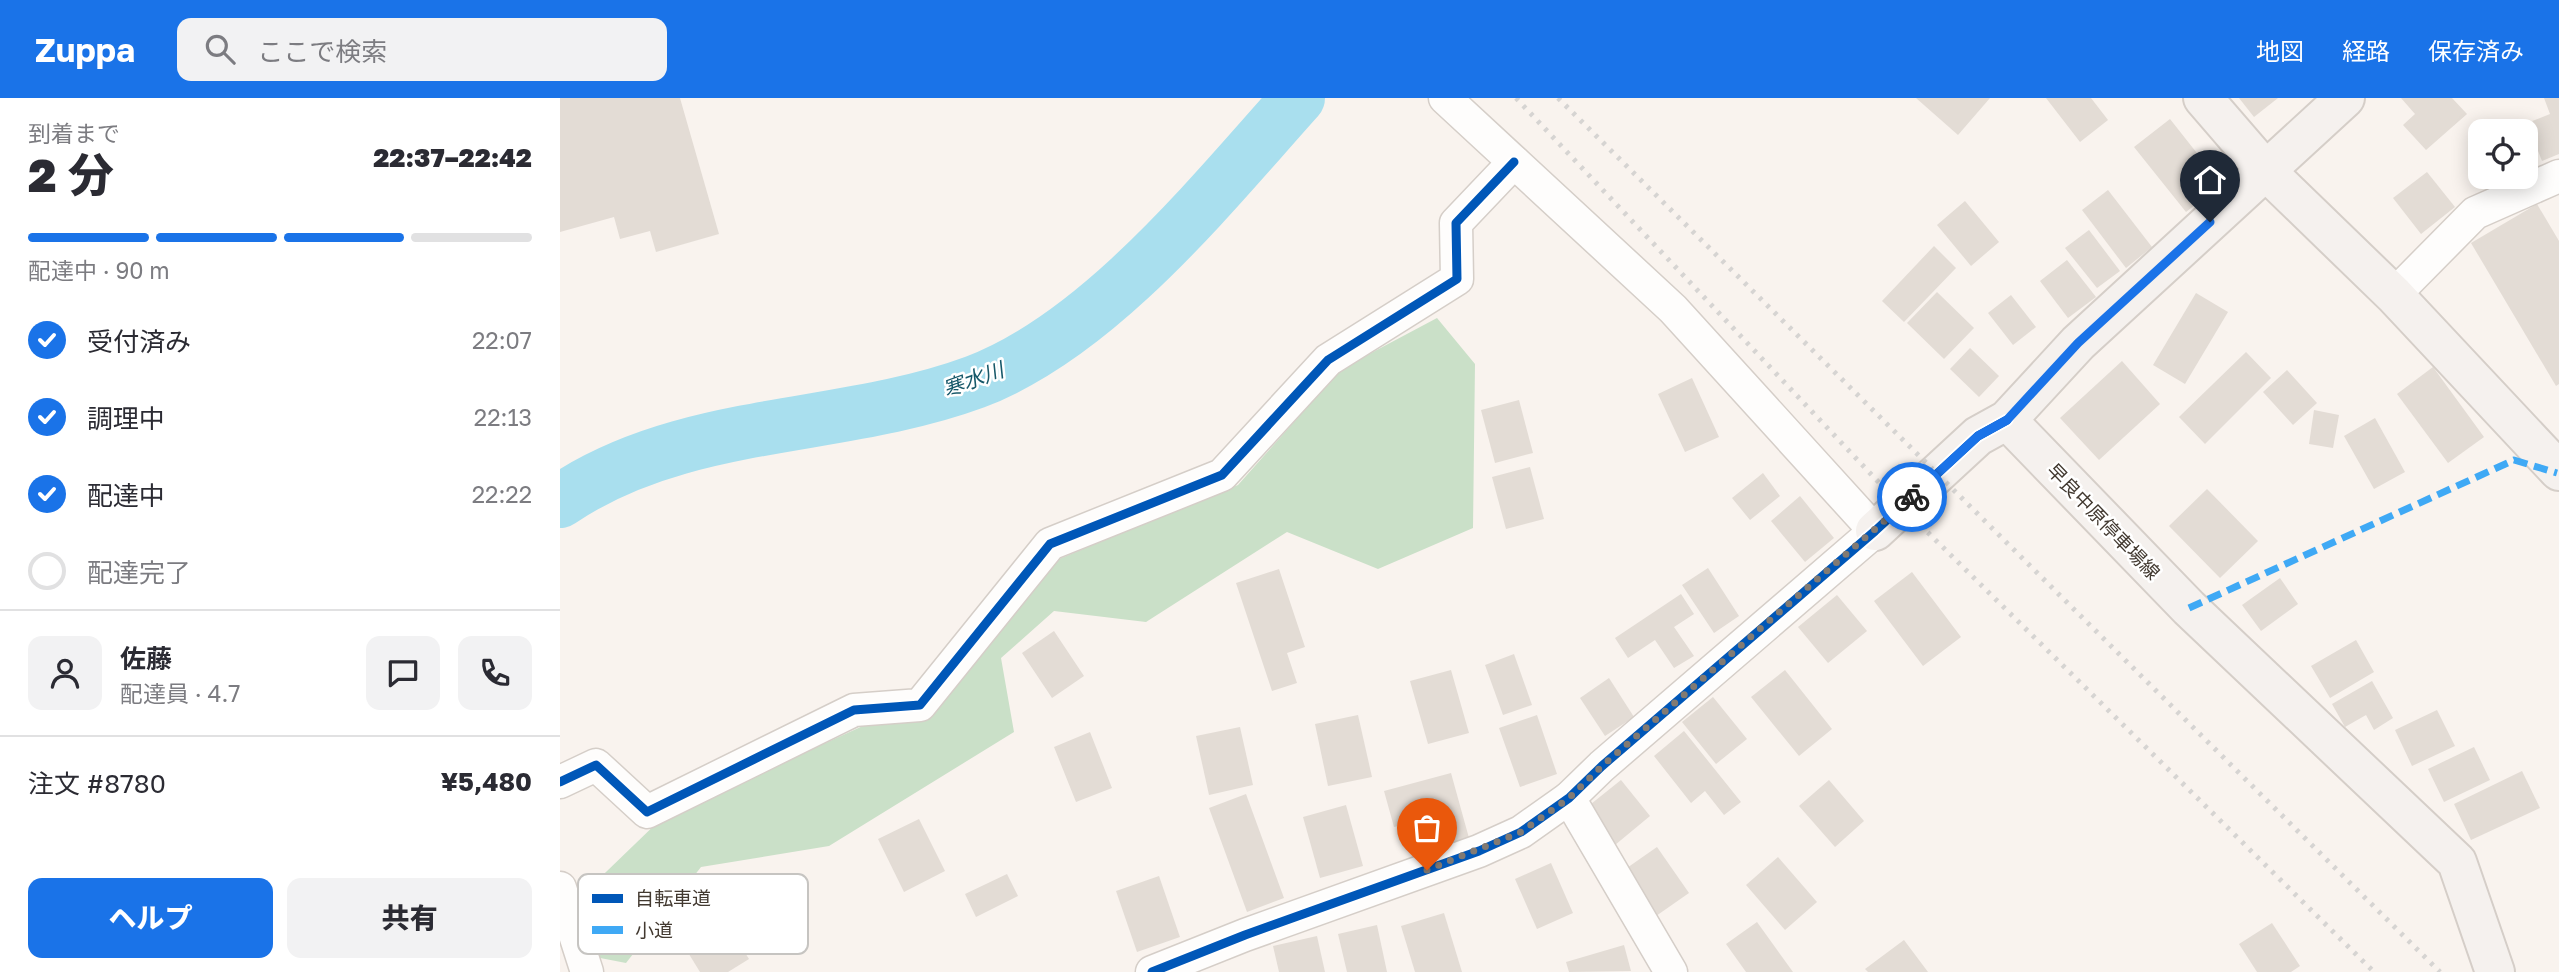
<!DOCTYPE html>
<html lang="ja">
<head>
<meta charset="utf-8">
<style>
  :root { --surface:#fff; --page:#f2f2f3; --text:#2b2b33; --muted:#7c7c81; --line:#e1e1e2; --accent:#1a73e8 }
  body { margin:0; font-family:"Golos Text","Noto Sans JP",sans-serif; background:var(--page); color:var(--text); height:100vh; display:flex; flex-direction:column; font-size:26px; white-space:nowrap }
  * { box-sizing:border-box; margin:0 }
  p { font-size:23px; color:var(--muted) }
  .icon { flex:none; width:38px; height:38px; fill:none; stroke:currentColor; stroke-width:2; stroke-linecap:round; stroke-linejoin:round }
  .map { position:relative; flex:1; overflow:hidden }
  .drawer { display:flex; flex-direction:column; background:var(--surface); width:560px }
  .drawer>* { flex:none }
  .buttons { position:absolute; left:1908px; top:21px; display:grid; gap:14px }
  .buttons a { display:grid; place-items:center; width:70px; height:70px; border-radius:14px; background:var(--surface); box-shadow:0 4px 18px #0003; font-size:35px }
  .pin { position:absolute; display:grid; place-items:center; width:60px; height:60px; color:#fff; margin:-72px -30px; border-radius:50% 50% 50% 0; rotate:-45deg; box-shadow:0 0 7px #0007 }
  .pin .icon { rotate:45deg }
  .courier { position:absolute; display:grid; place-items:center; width:70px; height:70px; margin:-35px; border:5px solid #1a73e8; border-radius:50%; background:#fff; color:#222; box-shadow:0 2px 9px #0007 }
  .summary em { font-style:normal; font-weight:800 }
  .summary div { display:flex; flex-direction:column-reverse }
  .summary { display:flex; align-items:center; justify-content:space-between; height:119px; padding:0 28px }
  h1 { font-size:46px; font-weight:800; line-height:52px }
  .bar { display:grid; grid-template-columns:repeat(4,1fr); gap:10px 7px; align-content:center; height:84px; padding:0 28px }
  .bar i { height:9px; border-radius:5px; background:var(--line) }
  .bar .on { background:var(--accent) }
  .bar p { grid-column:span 4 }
  .line { display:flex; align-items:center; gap:18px; padding:0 28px; border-top:2px solid var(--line) }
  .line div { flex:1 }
  .round { display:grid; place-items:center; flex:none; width:74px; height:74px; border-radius:14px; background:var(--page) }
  ol { padding:0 28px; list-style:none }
  li { display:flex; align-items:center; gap:21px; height:77px }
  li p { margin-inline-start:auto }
  li .icon { padding:7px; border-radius:50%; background:var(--accent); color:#fff; stroke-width:4 }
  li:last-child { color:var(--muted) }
  li i { width:38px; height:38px; border:4px solid var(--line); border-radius:50% }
  .button { display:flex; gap:14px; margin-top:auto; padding:14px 28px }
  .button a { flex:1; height:80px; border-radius:14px; background:var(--accent); color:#fff; font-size:28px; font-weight:800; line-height:80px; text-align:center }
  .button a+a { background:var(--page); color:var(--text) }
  header { display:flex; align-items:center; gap:42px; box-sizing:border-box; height:98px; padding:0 35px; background:var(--accent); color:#fff }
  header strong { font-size:33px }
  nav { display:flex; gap:38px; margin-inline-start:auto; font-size:24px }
  .search { width:490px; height:63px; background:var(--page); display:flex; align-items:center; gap:18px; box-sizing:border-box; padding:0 24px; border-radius:14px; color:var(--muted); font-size:26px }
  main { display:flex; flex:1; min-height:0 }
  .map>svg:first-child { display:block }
  .green { fill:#cae0c8 }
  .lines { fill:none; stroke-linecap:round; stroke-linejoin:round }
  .river { stroke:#a9dfee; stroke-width:54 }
  .building { fill:#e3dcd5 }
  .street-casing { stroke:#d5cec8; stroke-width:35 }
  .secondary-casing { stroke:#d5cec8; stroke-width:42 }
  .street { stroke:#fefdfc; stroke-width:32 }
  .secondary { stroke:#f5f1ee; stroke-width:38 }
  .rail { stroke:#d6d4d2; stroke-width:5; stroke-dasharray:3.5 7; stroke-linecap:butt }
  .quiet { stroke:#3fa9f5; stroke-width:7; stroke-dasharray:14 7; stroke-linecap:butt }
  .cycleway-casing { stroke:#fff; stroke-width:13 }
  .cycleway { stroke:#0057b8; stroke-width:9 }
  .done { stroke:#827a72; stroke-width:7; stroke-dasharray:0 12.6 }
  .route { stroke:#1a73e8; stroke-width:9 }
  .labels { text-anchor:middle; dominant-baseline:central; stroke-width:5; stroke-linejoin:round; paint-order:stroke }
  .street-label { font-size:19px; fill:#423930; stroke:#fff }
  .water-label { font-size:21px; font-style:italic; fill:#165869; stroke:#fff }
  .key { fill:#fff; stroke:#c6c4c1; stroke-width:2 }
  .key-label { font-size:19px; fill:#423930 }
</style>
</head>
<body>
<header>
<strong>Zuppa</strong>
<div class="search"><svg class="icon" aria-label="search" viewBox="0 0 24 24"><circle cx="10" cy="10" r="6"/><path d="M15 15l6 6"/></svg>ここで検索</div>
<nav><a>地図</a><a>経路</a><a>保存済み</a></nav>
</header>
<main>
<section class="drawer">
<div class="summary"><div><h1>2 分</h1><p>到着まで</p></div><em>22:37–22:42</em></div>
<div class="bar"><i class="on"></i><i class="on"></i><i class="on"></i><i></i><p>配達中 · 90 m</p></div>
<ol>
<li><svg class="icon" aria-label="check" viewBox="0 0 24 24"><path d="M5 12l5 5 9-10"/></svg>受付済み<p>22:07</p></li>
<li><svg class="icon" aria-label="check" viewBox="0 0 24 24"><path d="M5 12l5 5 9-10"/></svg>調理中<p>22:13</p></li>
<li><svg class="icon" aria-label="check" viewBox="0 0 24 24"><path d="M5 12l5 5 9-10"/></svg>配達中<p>22:22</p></li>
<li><i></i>配達完了</li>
</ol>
<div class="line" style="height:126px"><a class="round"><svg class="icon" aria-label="person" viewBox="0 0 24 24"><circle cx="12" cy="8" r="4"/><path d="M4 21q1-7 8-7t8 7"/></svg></a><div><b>佐藤</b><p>配達員 · 4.7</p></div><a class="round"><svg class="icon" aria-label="chat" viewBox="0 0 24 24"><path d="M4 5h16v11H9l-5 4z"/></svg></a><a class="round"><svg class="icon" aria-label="phone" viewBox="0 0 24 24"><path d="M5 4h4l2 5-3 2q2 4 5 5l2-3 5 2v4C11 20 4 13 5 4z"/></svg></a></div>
<div class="line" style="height:91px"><div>注文 #8780</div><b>¥5,480</b></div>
<div class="button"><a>ヘルプ</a><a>共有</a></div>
</section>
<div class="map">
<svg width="1999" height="874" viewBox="0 0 1999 874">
  <rect width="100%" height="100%" fill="#f9f3ee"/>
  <path class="green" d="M 877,220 L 915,266 L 913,430 L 818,471 L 727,434 L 586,524 L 494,513 L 441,560 L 454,634 L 269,748 L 141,769 L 66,865 L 35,859 L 18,801 L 103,719 L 305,627 L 364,620 L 499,461 L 678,387 L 781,271 Z"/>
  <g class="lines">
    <path class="river" d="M 0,403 C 123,319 280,334 415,284 C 539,237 650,98 738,0"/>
  </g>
  <g class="building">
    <path d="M 0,0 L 120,0 L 159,136 L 96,154 L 90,133 L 60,141 L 54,119 L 0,134 Z"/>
    <path d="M 1356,0 L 1430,0 L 1398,37 Z"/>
    <path d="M 1486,0 L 1531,0 L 1548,22 L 1520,44 Z"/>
    <path d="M 1679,0 L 1718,0 L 1694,19 Z"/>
    <path d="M 1841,0 L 1892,0 L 1907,16 L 1866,52 L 1843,27 L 1855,16 Z"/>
    <path d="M 1984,0 L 1999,0 L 1999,56 L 1982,63 L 1967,25 L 1990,16 Z"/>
    <path d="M 1610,21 L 1655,78 L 1644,86 L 1650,95 L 1626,114 L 1574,49 Z"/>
    <path d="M 1867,74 L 1895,109 L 1861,136 L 1833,100 Z"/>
    <path d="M 1548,92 L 1592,149 L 1566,170 L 1522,112 Z"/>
    <path d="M 1405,103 L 1439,144 L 1411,168 L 1377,127 Z"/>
    <path d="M 1977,106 L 1999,143 L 1999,286 L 1996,288 L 1911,145 Z"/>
    <path d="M 1529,132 L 1560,173 L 1537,190 L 1505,150 Z"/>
    <path d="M 1374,148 L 1396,170 L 1344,224 L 1322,203 Z"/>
    <path d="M 1507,162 L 1536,199 L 1508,220 L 1480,183 Z"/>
    <path d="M 1377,194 L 1414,230 L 1384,261 L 1347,225 Z"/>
    <path d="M 1636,195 L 1668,214 L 1625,286 L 1593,267 Z"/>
    <path d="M 1451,197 L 1476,229 L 1453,247 L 1428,215 Z"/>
    <path d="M 1410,250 L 1439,278 L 1419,299 L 1390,271 Z"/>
    <path d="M 1686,254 L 1711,280 L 1645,346 L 1619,319 Z"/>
    <path d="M 1562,263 L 1600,306 L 1539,362 L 1500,320 Z"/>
    <path d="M 1873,269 L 1924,339 L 1888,365 L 1837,296 Z"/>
    <path d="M 1727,272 L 1757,305 L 1733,327 L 1703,294 Z"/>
    <path d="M 1132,280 L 1159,339 L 1125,354 L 1098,296 Z"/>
    <path d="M 959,302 L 973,355 L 935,365 L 921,312 Z"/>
    <path d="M 1754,312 L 1779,317 L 1773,350 L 1749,346 Z"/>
    <path d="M 1815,320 L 1845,374 L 1814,391 L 1784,338 Z"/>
    <path d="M 970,369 L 984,421 L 946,431 L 932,379 Z"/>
    <path d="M 1203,375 L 1220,398 L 1190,422 L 1172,400 Z"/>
    <path d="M 1647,391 L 1698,443 L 1660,480 L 1609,428 Z"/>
    <path d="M 1240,398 L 1274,440 L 1245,464 L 1211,423 Z"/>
    <path d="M 1148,470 L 1179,518 L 1154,535 L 1122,487 Z"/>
    <path d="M 719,471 L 745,549 L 727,555 L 737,585 L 712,593 L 676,485 Z"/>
    <path d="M 1352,474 L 1401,539 L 1363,568 L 1314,503 Z"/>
    <path d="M 1720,480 L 1738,506 L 1701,533 L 1682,507 Z"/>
    <path d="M 1121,496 L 1134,516 L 1114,529 L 1134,558 L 1114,570 L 1095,542 L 1068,560 L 1055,540 Z"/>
    <path d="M 1277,497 L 1307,533 L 1268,565 L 1238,529 Z"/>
    <path d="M 494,533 L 524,578 L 492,600 L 462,555 Z"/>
    <path d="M 1796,542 L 1814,574 L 1770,600 L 1751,568 Z"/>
    <path d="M 954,556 L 972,607 L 943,617 L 925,567 Z"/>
    <path d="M 891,572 L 909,635 L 868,646 L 850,583 Z"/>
    <path d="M 1225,572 L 1272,631 L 1239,658 L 1191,599 Z"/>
    <path d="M 1049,580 L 1074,619 L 1045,638 L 1020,600 Z"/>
    <path d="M 1812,583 L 1833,620 L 1814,632 L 1806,617 L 1785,629 L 1772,606 Z"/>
    <path d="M 1153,599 L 1187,641 L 1156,666 L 1122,624 Z"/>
    <path d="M 1877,612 L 1895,648 L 1852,668 L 1835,632 Z"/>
    <path d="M 798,617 L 812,679 L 768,688 L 755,626 Z"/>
    <path d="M 977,617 L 997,676 L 960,689 L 939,630 Z"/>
    <path d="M 680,629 L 693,687 L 649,697 L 636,638 Z"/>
    <path d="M 1124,633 L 1181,704 L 1164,717 L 1145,693 L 1131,705 L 1094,658 Z"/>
    <path d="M 530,634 L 552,690 L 516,704 L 494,649 Z"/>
    <path d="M 1914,649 L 1930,682 L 1884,704 L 1868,671 Z"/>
    <path d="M 1962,673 L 1980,710 L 1911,742 L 1894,706 Z"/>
    <path d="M 891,675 L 909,740 L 866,752 L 858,723 L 834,729 L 824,693 Z"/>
    <path d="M 1061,682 L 1090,718 L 1055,747 L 1026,710 Z"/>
    <path d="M 1269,682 L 1304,723 L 1275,749 L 1239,708 Z"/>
    <path d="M 686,696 L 724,800 L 687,814 L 649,710 Z"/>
    <path d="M 786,707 L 803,768 L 760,780 L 743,719 Z"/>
    <path d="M 359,721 L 385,773 L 344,794 L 318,741 Z"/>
    <path d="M 1097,749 L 1129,795 L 1096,818 L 1064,772 Z"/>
    <path d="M 1218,759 L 1257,804 L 1225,832 L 1186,787 Z"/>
    <path d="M 991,765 L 1013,815 L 977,831 L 955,781 Z"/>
    <path d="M 447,776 L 458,798 L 416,819 L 405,796 Z"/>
    <path d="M 599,778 L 620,839 L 577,854 L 556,793 Z"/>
    <path d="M 148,797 L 189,861 L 168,874 L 140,874 L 108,822 Z"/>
    <path d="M 884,815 L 902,874 L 855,874 L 841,828 Z"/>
    <path d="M 1197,824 L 1233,874 L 1186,874 L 1166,846 Z"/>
    <path d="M 1712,825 L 1740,868 L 1731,874 L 1697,874 L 1679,846 Z"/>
    <path d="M 817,827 L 827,874 L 787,874 L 778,836 Z"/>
    <path d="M 757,838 L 765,874 L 719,874 L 713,848 Z"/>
    <path d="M 1344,842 L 1368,874 L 1308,874 L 1305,871 Z"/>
    <path d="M 1064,847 L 1071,873 L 1009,874 L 1006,864 Z"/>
  </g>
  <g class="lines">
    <defs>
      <g id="street">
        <path d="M 1834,197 L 1915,115 L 1999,78"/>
        <path d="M 0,684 L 36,667 L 87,714 L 294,612 L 360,607 L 490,446 L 662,377 L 768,262 L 897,181 L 896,125 L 954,64"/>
        <path d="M 1009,700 L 1111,874"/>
        <path d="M 0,790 L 27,874"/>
        <path d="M 592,874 L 685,837 L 919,753 L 961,734 L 1009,700 L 1042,668 L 1315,433 L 1113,211 L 885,0"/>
      </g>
      <g id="secondary">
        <path d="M 1643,0 L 1706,73 L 1834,197 L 1999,373"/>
        <path d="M 1447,322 L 1629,510 L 1897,764 L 1935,874"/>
        <path d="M 1315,433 L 1418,338 L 1447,322 L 1518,245 L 1785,0"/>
      </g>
    </defs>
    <use href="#street" class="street-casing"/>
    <use href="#secondary" class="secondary-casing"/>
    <use href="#street" class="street"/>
    <use href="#secondary" class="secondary"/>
    <g class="rail">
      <path d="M 956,0 L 1342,409 L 1814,874"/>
      <path d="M 998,0 L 1880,874"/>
    </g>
    <path class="quiet" d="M 1629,510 L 1954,362 L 1997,375"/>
    <defs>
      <g id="cycleway">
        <path d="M 0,684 L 36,667 L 87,714 L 294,612 L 360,607 L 490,446 L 662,377 L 768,262 L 897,181 L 896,125 L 954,64"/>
        <path d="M 592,874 L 685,837 L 919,753 L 961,734 L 1009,700 L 1042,668 L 1315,433 L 1418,338 L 1447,322"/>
      </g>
    </defs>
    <use href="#cycleway" class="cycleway-casing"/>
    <use href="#cycleway" class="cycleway"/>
  </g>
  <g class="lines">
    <path class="done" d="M 867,772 L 961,734 L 1009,700 L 1042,668 L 1352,399"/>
    <path class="route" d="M 1352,399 L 1418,338 L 1447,322 L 1518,245 L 1650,124"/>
  </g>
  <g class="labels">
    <g class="street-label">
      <text transform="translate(1544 423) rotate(46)">早良中原停車場線</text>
    </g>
    <g class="water-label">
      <text transform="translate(413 281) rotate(-20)">寒水川</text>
    </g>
  </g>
  <rect x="18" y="776" width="230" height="80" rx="10" class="key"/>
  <rect x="32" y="796" width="31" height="9" fill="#0057b8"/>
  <rect x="32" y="828" width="31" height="8" fill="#3fa9f5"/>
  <g class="key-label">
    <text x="75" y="807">自転車道</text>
    <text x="75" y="839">小道</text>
  </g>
</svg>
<div class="buttons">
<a><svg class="icon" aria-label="locate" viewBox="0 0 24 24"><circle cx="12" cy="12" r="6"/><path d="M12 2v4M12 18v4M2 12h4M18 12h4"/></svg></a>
</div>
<div class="pin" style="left:867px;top:772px;background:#ea580c"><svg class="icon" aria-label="bag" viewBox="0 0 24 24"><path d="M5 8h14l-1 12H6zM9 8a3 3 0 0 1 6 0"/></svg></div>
<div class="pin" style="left:1650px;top:124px;background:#1f2937"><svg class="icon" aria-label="home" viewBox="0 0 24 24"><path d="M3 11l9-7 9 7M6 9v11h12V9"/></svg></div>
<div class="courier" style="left:1352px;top:399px"><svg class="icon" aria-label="bike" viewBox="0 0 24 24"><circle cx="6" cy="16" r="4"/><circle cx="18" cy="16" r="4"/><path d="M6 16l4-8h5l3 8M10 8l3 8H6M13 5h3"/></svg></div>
</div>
</main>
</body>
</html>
